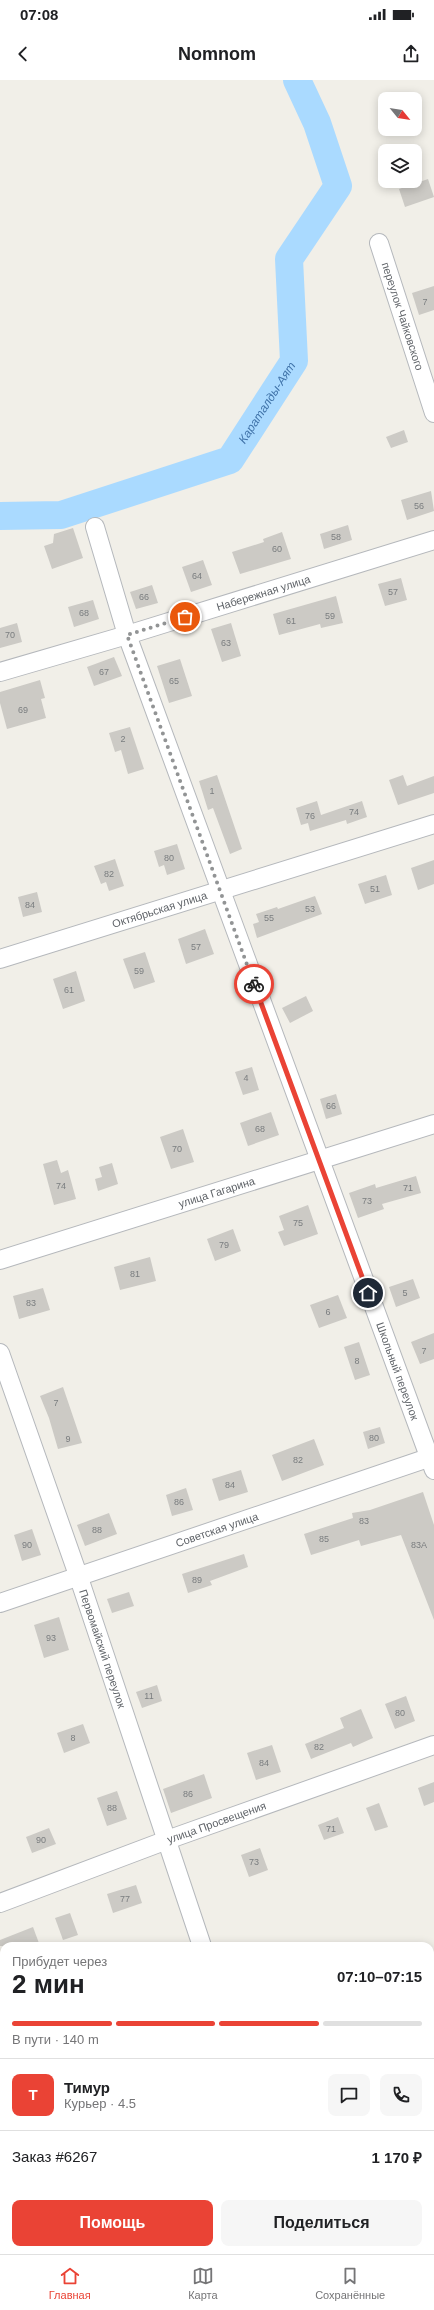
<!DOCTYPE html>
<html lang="ru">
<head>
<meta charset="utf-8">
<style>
  :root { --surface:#fff; --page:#f6f6f6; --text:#202124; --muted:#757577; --line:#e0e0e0; --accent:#ea4335 }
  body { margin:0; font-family:Helvetica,sans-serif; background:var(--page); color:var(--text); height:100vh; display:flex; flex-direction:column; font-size:15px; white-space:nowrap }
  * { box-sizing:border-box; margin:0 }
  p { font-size:13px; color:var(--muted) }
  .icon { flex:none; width:22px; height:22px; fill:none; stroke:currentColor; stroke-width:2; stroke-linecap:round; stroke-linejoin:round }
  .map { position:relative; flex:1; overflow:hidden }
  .drawer { position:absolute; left:0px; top:1862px; width:434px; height:312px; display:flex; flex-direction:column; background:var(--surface); border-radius:12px 12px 0 0; box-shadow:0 2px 10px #0003 }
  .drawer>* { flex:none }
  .needle { width:26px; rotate:120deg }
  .fabs { position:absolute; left:378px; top:12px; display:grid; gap:8px }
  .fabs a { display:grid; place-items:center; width:44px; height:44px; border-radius:8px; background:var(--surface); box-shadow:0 2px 10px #0003; font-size:20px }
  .pin { position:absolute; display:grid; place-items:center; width:34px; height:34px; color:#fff; margin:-17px; border:2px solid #fff; border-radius:50%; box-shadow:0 1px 4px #0007 }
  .courier { position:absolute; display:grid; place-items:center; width:40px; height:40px; margin:-20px; border:3px solid #ea4335; border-radius:50%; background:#fff; color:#222; box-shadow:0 1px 5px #0007 }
  .head em { font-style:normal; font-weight:800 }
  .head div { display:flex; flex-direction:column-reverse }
  .head { display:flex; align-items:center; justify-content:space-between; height:68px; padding:0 12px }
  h1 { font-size:26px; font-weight:800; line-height:30px }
  .bar { display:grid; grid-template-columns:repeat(4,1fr); gap:6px 4px; align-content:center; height:48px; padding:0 12px }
  .bar i { height:5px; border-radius:3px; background:var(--line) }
  .bar .selected { background:var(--accent) }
  .bar p { grid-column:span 4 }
  .line { display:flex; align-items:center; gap:10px; padding:0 12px; border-top:1px solid var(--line) }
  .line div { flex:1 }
  .round { display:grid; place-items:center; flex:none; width:42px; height:42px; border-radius:8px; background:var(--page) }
  .action { display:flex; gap:8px; margin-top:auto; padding:8px 12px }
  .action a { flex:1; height:46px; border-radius:8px; background:var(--accent); color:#fff; font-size:16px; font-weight:800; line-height:46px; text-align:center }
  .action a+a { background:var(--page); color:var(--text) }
  .status { display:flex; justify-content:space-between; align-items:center; height:28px; padding:0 20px; background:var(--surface); direction:ltr }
  .status svg { height:11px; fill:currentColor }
  header { display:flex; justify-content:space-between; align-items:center; height:52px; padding:0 12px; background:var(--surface); font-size:18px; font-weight:800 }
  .tab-bar { display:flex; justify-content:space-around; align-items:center; height:56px; border-top:1px solid var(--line); background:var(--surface); font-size:11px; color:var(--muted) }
  .tab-bar a { display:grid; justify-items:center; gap:2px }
  .tab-bar .selected { color:var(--accent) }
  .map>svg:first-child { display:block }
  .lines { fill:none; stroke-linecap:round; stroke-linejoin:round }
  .river { stroke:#aadaff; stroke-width:28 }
  .building { fill:#cccac5 }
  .street-casing { stroke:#b5b8bc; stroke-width:20 }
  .street { stroke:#fff; stroke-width:18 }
  .done { stroke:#929495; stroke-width:4; stroke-dasharray:0 7.2 }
  .route { stroke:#ea4335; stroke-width:5 }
  .labels { text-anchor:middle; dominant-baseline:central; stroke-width:4; stroke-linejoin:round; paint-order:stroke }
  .number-label { font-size:9px; fill:#7a7d7f }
  .street-label { font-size:11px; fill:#5f6368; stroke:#fff }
  .water-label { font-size:12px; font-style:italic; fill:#4174aa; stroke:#fff }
</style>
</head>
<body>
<div class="status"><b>07:08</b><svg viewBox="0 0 49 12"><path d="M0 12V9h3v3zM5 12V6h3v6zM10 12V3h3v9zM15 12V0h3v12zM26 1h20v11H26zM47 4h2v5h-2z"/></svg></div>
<header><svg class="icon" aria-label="back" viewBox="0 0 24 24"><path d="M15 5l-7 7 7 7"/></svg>Nomnom<svg class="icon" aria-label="share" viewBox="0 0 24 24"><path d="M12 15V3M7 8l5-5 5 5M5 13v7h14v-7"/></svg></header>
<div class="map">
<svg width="434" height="2174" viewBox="0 0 434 2174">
  <rect width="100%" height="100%" fill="#f1efe8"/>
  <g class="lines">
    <path class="river" id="s1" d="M 0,436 L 61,435 L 230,380 L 294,281 L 289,179 L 338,106 L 317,43 L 297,0"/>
  </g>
  <g class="building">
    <path d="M 428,99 L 434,117 L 405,127 L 399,109 Z"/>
    <path d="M 434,206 L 434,230 L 419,235 L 412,213 Z"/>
    <path d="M 404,350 L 408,362 L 391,368 L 386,357 Z"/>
    <path d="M 431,411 L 434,431 L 407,440 L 401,420 Z"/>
    <path d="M 348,445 L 352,460 L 324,469 L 320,454 Z"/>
    <path d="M 73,448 L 83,478 L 52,489 L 44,466 L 53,463 L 54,454 Z"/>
    <path d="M 282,452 L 291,479 L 240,494 L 232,472 L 264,462 L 263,459 Z"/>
    <path d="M 203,480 L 212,505 L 191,512 L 182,487 Z"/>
    <path d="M 401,498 L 407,520 L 385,526 L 378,504 Z"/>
    <path d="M 152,505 L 158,523 L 136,529 L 130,512 Z"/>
    <path d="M 336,516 L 343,543 L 321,548 L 320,544 L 279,555 L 273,534 Z"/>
    <path d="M 93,520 L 99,539 L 74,547 L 68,527 Z"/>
    <path d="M 17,543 L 22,562 L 0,568 L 0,548 Z"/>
    <path d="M 231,543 L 241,576 L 222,582 L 211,549 Z"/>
    <path d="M 114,577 L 122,596 L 94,606 L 87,587 Z"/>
    <path d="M 180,579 L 192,616 L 169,623 L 157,586 Z"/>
    <path d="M 40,600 L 45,618 L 41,619 L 46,638 L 7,649 L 0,623 L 0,612 Z"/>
    <path d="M 130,647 L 144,689 L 128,694 L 121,670 L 115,672 L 109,653 Z"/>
    <path d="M 217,695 L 242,769 L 230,774 L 213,728 L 208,730 L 199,701 Z"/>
    <path d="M 403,695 L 407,706 L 434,696 L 434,713 L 398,725 L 389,700 Z"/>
    <path d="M 317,721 L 321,735 L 362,721 L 367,737 L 347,744 L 346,740 L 310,751 L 308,743 L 301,745 L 296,728 Z"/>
    <path d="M 177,764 L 185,789 L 167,795 L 164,785 L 159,787 L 154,771 Z"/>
    <path d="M 115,779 L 124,806 L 109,811 L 106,802 L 101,804 L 94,786 Z"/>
    <path d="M 434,780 L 434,804 L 418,810 L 411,788 Z"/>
    <path d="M 386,795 L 392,815 L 365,824 L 358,804 Z"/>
    <path d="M 37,812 L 42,832 L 23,837 L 18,817 Z"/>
    <path d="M 315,816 L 322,834 L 257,858 L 253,844 L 259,842 L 256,834 L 277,827 L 278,829 Z"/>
    <path d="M 205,849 L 214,874 L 186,884 L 178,859 Z"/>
    <path d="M 145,872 L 155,902 L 134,909 L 123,879 Z"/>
    <path d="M 76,891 L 85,921 L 63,929 L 53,899 Z"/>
    <path d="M 306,916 L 313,931 L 290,943 L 282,928 Z"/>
    <path d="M 252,987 L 259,1010 L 243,1015 L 235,992 Z"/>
    <path d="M 336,1014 L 342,1034 L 326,1039 L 320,1019 Z"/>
    <path d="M 271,1032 L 279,1055 L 248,1066 L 240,1043 Z"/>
    <path d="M 183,1049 L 194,1082 L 171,1089 L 160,1057 Z"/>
    <path d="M 57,1080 L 61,1093 L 68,1090 L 76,1119 L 54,1125 L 43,1084 Z"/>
    <path d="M 112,1083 L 118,1104 L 98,1111 L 95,1099 L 102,1097 L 99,1087 Z"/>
    <path d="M 416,1096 L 421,1113 L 382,1124 L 384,1129 L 358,1138 L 349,1113 L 375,1104 L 376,1108 Z"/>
    <path d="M 308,1125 L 318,1154 L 284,1166 L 278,1152 L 284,1150 L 279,1136 Z"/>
    <path d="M 233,1149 L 241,1171 L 215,1181 L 207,1159 Z"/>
    <path d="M 150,1177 L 156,1201 L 120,1210 L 114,1187 Z"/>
    <path d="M 413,1199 L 420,1218 L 396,1227 L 389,1207 Z"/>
    <path d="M 43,1208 L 50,1230 L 19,1239 L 13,1216 Z"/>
    <path d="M 338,1215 L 347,1238 L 319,1248 L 310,1225 Z"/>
    <path d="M 434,1253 L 434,1279 L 420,1284 L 411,1262 Z"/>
    <path d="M 359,1262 L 370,1295 L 355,1300 L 344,1267 Z"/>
    <path d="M 63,1307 L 82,1363 L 58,1369 L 49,1338 L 40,1316 Z"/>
    <path d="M 380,1347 L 385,1363 L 368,1369 L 363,1352 Z"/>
    <path d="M 314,1359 L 324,1385 L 282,1401 L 272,1375 Z"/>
    <path d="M 241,1390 L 248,1412 L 219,1421 L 212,1399 Z"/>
    <path d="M 186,1408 L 193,1430 L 172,1436 L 166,1415 Z"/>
    <path d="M 423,1412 L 434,1445 L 434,1540 L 401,1455 L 361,1466 L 359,1460 L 311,1475 L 304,1454 L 353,1438 L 352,1433 L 370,1430 Z"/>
    <path d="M 109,1433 L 117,1454 L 85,1466 L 77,1445 Z"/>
    <path d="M 32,1449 L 41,1475 L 22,1481 L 14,1455 Z"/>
    <path d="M 244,1474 L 248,1487 L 210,1501 L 212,1505 L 188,1513 L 182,1494 Z"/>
    <path d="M 129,1512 L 134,1526 L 112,1533 L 107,1519 Z"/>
    <path d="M 59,1537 L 69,1570 L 44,1578 L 34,1545 Z"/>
    <path d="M 157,1605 L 162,1621 L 142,1628 L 136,1612 Z"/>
    <path d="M 406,1616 L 415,1641 L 395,1649 L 385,1624 Z"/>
    <path d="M 361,1629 L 373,1658 L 353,1667 L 351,1663 L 311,1679 L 305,1664 L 344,1648 L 340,1638 Z"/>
    <path d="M 83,1644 L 90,1663 L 64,1673 L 57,1653 Z"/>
    <path d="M 272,1665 L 281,1692 L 256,1700 L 247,1673 Z"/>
    <path d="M 204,1694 L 212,1718 L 171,1733 L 163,1709 Z"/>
    <path d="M 434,1702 L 434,1722 L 424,1726 L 418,1708 Z"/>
    <path d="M 117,1711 L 127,1739 L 107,1746 L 97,1718 Z"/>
    <path d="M 379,1723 L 388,1747 L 375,1751 L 366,1728 Z"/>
    <path d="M 338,1737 L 344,1753 L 324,1760 L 318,1745 Z"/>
    <path d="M 49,1748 L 56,1764 L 32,1773 L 26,1757 Z"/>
    <path d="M 260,1768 L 268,1790 L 249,1797 L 241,1775 Z"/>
    <path d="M 136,1805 L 142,1823 L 113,1833 L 107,1814 Z"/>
    <path d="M 70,1833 L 78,1855 L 63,1860 L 55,1838 Z"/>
    <path d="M 33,1847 L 40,1866 L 0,1866 L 0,1860 Z"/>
  </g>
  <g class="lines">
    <defs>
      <g id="street">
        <path id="s2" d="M 379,163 L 434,333"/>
        <path id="s3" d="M 95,447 L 127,555 L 434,1390"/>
        <path id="s4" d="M 0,592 L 127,555 L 434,460"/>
        <path id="s5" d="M 0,879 L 434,744"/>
        <path id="s6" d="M 0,1180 L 434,1044"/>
        <path id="s7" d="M 0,1273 L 78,1495 L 202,1866"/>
        <path id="s8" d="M 0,1523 L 434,1376"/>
        <path id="s9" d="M 0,1823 L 167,1760 L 434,1665"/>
        <path d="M 430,1969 L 434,1967"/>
        <path d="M 0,2122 L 4,2121"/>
      </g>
    </defs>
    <use href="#street" class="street-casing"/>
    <use href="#street" class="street"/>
  </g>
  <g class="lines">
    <path class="done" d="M 185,537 L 127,555 L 254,904"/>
    <path class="route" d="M 254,904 L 368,1213"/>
  </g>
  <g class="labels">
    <g class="number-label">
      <text x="425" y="222">7</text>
      <text x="419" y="426">56</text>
      <text x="336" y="457">58</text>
      <text x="277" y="469">60</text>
      <text x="197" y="496">64</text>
      <text x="393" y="512">57</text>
      <text x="144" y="517">66</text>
      <text x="84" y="533">68</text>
      <text x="330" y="536">59</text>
      <text x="291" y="541">61</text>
      <text x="10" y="555">70</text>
      <text x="226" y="563">63</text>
      <text x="104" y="592">67</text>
      <text x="174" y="601">65</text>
      <text x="23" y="630">69</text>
      <text x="123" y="659">2</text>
      <text x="212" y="711">1</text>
      <text x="354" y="732">74</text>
      <text x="310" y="736">76</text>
      <text x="169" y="778">80</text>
      <text x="109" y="794">82</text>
      <text x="375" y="809">51</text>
      <text x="30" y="825">84</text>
      <text x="310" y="829">53</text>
      <text x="269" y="838">55</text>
      <text x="196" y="867">57</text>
      <text x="139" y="891">59</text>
      <text x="69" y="910">61</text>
      <text x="246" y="998">4</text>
      <text x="331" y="1026">66</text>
      <text x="260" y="1049">68</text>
      <text x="177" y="1069">70</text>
      <text x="61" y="1106">74</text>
      <text x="408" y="1108">71</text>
      <text x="367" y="1121">73</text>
      <text x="298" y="1143">75</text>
      <text x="224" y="1165">79</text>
      <text x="135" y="1194">81</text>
      <text x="405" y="1213">5</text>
      <text x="31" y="1223">83</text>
      <text x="328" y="1232">6</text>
      <text x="424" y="1271">7</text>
      <text x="357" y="1281">8</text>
      <text x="56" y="1323">7</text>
      <text x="374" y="1358">80</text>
      <text x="68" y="1359">9</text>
      <text x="298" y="1380">82</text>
      <text x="230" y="1405">84</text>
      <text x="179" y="1422">86</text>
      <text x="364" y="1441">83</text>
      <text x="97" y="1450">88</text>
      <text x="324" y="1459">85</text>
      <text x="27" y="1465">90</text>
      <text x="419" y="1465">83А</text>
      <text x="197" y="1500">89</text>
      <text x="51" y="1558">93</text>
      <text x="149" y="1616">11</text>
      <text x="400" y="1633">80</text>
      <text x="73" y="1658">8</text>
      <text x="319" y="1667">82</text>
      <text x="264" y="1683">84</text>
      <text x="188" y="1714">86</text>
      <text x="112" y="1728">88</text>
      <text x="331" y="1749">71</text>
      <text x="41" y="1760">90</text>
      <text x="254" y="1782">73</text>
      <text x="125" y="1819">77</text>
    </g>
    <g class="street-label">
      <text stroke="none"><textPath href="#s2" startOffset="77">переулок Чайковского</textPath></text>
      <text stroke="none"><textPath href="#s4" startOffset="275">Набережная улица</textPath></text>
      <text stroke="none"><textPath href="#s5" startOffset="167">Октябрьская улица</textPath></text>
      <text stroke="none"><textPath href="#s6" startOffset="227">улица Гагарина</textPath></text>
      <text stroke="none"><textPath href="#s3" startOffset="897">Школьный переулок</textPath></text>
      <text stroke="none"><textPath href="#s8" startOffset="229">Советская улица</textPath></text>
      <text stroke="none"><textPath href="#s7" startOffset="313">Первомайский переулок</textPath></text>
      <text stroke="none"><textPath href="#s9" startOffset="231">улица Просвещения</textPath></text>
    </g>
    <g class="water-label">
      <text stroke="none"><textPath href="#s1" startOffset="307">Караталды-Аят</textPath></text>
    </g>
  </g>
</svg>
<div class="fabs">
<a><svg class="needle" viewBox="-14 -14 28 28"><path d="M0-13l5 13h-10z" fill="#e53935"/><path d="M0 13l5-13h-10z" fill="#757577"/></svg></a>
<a><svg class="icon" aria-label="layers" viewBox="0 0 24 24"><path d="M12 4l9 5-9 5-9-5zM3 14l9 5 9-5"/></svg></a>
</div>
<div class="pin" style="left:185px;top:537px;background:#ea580c"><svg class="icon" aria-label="bag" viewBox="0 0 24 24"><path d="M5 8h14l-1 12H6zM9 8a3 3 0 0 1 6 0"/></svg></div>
<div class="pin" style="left:368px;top:1213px;background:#1f2937"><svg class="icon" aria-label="home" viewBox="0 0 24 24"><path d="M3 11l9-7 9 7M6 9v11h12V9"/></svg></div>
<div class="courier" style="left:254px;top:904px"><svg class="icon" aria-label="bike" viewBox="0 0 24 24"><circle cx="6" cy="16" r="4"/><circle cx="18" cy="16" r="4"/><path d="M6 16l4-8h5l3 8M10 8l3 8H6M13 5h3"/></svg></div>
<section class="drawer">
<div class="head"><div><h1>2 мин</h1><p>Прибудет через</p></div><em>07:10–07:15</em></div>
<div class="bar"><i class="selected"></i><i class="selected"></i><i class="selected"></i><i></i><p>В пути · 140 m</p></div>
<div class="line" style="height:72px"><b class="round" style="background:var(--accent);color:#fff">Т</b><div><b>Тимур</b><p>Курьер · 4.5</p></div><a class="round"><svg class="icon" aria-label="chat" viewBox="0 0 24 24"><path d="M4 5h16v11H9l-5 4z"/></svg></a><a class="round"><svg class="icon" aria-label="phone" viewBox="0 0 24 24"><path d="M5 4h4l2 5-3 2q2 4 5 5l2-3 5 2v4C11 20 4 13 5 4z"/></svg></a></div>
<div class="line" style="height:52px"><div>Заказ #6267</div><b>1 170 ₽</b></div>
<div class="action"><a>Помощь</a><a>Поделиться</a></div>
</section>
</div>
<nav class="tab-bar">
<a class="selected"><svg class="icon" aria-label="home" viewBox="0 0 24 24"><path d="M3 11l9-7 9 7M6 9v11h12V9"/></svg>Главная</a>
<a><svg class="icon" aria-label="map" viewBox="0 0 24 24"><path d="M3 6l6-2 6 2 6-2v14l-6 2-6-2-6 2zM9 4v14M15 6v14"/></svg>Карта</a>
<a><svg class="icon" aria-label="saved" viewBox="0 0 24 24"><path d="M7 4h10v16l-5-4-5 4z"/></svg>Сохранённые</a>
</nav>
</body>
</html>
